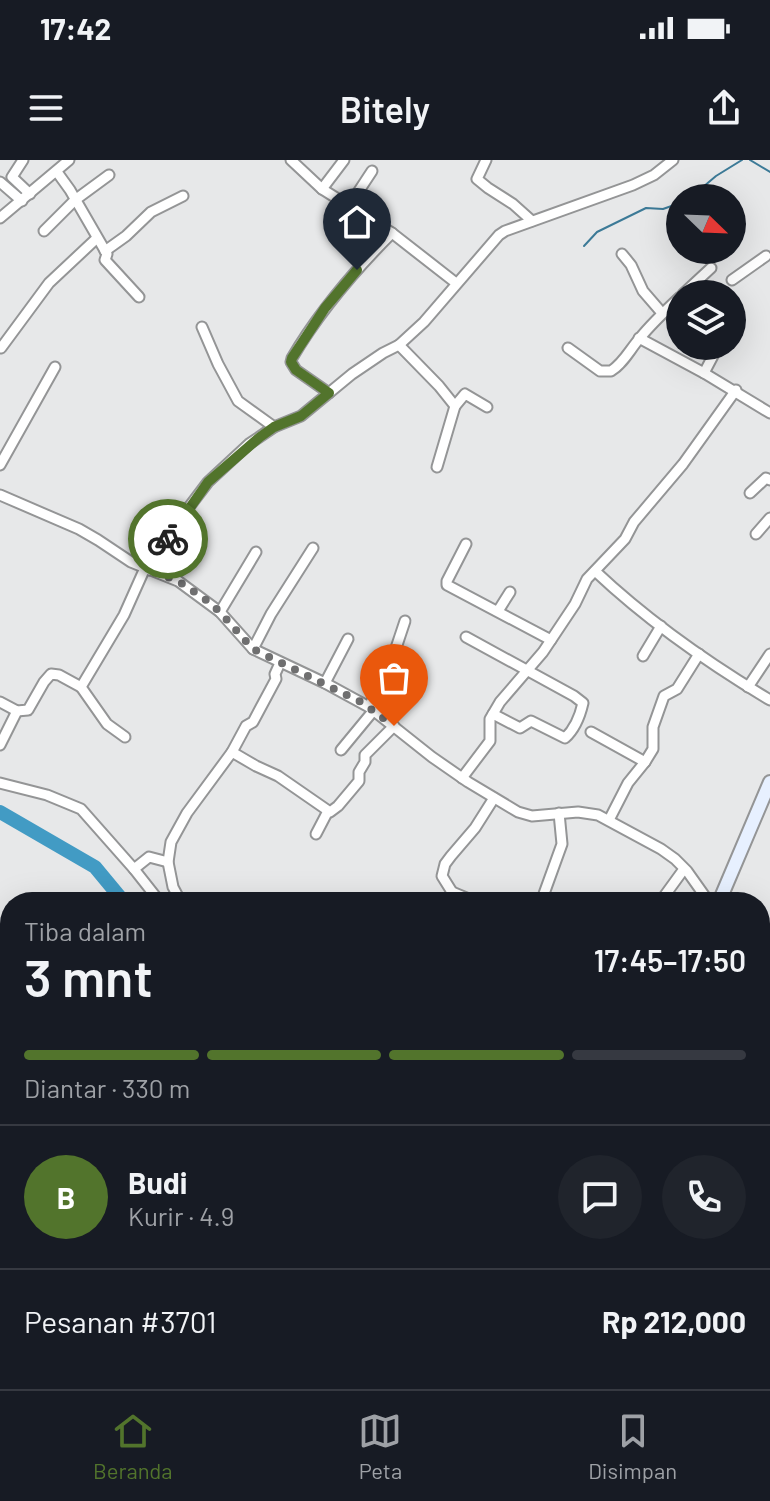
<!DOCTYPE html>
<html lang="id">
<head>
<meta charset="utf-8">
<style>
  :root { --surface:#171b24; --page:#20242c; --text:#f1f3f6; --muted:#9ea1a6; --line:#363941; --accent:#52742c }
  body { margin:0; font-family:Barlow,sans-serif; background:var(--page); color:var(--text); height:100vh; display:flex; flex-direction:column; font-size:30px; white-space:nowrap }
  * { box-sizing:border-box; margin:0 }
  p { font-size:26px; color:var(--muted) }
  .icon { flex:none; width:44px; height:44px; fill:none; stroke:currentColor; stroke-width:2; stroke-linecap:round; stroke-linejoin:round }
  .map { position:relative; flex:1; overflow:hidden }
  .panel { position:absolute; left:0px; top:732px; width:770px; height:498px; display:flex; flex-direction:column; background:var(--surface); border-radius:32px 32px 0 0; box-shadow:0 8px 32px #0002 }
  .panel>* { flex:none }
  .needle { width:52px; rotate:113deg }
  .fabs { position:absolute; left:666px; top:24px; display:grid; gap:16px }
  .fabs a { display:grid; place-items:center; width:80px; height:80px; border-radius:50%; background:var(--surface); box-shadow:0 8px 32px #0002; font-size:40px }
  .pin { position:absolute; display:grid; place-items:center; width:68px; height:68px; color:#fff; margin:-82px -34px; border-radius:50% 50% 50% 0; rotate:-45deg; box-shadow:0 0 8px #0007 }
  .pin .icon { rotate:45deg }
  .courier { position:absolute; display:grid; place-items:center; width:80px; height:80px; margin:-40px; border:6px solid #52742c; border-radius:50%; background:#fff; color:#222; box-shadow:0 2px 10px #0007 }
  .headline em { font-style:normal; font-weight:600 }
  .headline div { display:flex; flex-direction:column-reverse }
  .headline { display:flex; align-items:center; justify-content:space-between; height:136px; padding:0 24px }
  h1 { font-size:52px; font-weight:600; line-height:60px }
  .bar { display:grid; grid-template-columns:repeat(4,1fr); gap:12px 8px; align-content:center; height:96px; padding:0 24px }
  .bar i { height:10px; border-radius:6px; background:var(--line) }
  .bar .active { background:var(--accent) }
  .bar p { grid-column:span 4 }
  .line { display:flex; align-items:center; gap:20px; padding:0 24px; border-top:2px solid var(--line) }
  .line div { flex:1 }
  .round { display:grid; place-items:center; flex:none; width:84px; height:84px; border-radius:42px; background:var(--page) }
  .status { display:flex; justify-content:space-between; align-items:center; height:56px; padding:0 40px; background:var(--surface); direction:ltr }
  .status svg { height:22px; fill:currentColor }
  header { display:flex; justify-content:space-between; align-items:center; height:104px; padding:0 24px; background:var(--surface); font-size:36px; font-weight:600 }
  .tabs { display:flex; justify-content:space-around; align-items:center; height:112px; border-top:2px solid var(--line); background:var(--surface); font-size:22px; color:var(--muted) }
  .tabs a { display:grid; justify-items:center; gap:4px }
  .tabs .active { color:var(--accent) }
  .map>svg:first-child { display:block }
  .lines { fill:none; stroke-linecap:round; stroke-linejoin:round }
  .stream { stroke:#3c7a97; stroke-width:2 }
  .river { stroke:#429bc4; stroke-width:14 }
  .minor-casing { stroke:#949596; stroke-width:13 }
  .secondary-casing { stroke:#949596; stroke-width:16 }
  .minor { stroke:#fff; stroke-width:9 }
  .secondary { stroke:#e7f0ff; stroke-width:12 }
  .done { stroke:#6f6f70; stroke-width:8; stroke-dasharray:0 14.4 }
  .route { stroke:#52742c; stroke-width:10 }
</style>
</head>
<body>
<div class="status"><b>17:42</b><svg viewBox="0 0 49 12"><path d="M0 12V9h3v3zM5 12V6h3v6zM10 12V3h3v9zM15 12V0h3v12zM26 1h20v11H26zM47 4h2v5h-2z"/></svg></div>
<header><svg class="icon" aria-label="menu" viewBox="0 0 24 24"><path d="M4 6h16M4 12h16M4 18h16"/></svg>Bitely<svg class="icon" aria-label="share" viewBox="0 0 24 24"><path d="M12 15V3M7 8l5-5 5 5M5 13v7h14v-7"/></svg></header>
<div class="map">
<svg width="770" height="1229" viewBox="0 0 770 1229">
  <rect width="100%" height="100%" fill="#e7e8e9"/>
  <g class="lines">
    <g class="stream">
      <path d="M 750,0 L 770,12"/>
      <path d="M 690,38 L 716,16 L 742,0"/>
      <path d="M 584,86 L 597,72 L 646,48 L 663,49 L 680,43"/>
    </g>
    <g class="river">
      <path d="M 0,652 L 95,707 L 124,742"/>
      <path d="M 0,1037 L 10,1070"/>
      <path d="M 191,1220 L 191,1229"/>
      <path d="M 397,1220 L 407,1229"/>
    </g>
    <defs>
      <g id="minor">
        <path d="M 23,0 L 12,17 L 30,34"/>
        <path d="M 291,0 L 322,29 L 392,73 L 456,123"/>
        <path d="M 486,0 L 477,19 L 488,28 L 513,44 L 532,61"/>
        <path d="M 57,12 L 70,30 L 107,94 L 105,100 L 139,137"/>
        <path d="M 0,22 L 22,41"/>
        <path d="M 322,29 L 344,0"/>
        <path d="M 349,46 L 372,11"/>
        <path d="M 0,58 L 69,0"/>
        <path d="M 44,71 L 75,40 L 109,15"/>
        <path d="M 105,91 L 126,76 L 151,52 L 183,36"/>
        <path d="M 622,94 L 631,105 L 643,131 L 662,153"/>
        <path d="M 732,120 L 766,96"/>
        <path d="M 683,134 L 711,108"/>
        <path d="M 732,158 L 735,156"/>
        <path d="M 202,167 L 218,204 L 238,241 L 274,267"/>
        <path d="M 639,178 L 704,213"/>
        <path d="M 399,185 L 439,226 L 455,246 L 465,234 L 487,247"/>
        <path d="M 711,186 L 714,194 L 704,213 L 770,253"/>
        <path d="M 1,188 L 49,123 L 97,78"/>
        <path d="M 568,188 L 600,211 L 611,211 C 624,203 630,189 640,178 C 652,163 666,150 680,137"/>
        <path d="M 329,233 L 296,210 L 291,202 L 292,198 C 319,152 354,111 392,73"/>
        <path d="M 0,305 L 55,207"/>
        <path d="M 437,307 L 455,246"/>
        <path d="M 750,333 L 766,318 L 770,320"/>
        <path d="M 0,335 L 79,369 L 98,380 L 131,402 L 178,421 L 220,452 L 253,489 L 325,523 L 369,547 L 432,597 L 468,622 L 518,652 L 532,656 L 578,652 L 598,655 L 661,689 L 675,699 L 687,711 L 709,742"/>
        <path d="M 756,374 L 770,358"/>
        <path d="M 466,384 L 447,421 L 447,425 L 551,480"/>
        <path d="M 149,410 L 180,359 L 208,322 L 249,284 L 274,267 L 301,256 L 352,214 L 383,193 L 399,185 L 424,162 L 499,75 L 505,71 L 633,25 L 654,15 L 673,0"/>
        <path d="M 595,411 C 647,460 708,503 770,540"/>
        <path d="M 498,451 L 510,432"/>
        <path d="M 220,452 L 256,392"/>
        <path d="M 466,477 L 574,536 L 583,543 C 580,556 575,569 565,578 L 531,561 L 520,568 L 493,554"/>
        <path d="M 253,489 L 271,454 L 313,388"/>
        <path d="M 643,496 L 661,466"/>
        <path d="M 325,523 L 348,479"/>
        <path d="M 748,527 L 770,494"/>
        <path d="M 0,542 L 17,551 L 28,550 L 44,522 L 51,514 L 59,515 L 81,527"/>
        <path d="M 369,547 L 394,494 L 405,461"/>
        <path d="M 591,572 L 645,602"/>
        <path d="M 125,577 L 107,564 L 81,527 L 124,455 L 145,408"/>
        <path d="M 0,585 L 17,551"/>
        <path d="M 341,590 L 374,550"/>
        <path d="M 232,592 L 256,606 L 278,616 L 330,652 L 338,646 L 359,621 L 359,612 L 365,602 L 365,595 L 394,566"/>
        <path d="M 462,618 L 490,581 L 490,559 L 500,542 L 543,492 L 575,444 L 587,419 L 625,379 L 634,362 L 683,304 L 736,230"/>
        <path d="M 0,623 L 47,635 L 81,649 L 134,709 L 149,697 L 168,702"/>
        <path d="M 609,660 L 628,623 L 645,602 L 653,589 L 653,567 L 664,536 L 677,529 L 699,494"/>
        <path d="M 316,674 L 328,651"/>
        <path d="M 134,709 L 160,742"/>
        <path d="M 452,732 L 476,742"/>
        <path d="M 543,738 L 559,742"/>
        <path d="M 181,742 L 173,727 L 168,702 L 171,682 L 187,653 L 232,592 L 246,566 L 253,562 L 276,519 L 275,514 L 280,503"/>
        <path d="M 448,742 L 452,732 L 442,716 L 445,704 L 451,696 L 475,668 L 494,638"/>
        <path d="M 494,742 L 496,739"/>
        <path d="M 541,742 L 562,684 L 559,653"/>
        <path d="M 660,742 L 684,709"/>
        <path d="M 760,796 L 770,805"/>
        <path d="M 760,866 L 770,846"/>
        <path d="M 760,1080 L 770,1060"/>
        <path d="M 461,1220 L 470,1229"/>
        <path d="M 12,1229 L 18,1220"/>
        <path d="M 59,1229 L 65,1220"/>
        <path d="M 102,1229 L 108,1220"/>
        <path d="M 146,1229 L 152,1220"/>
        <path d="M 504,1229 L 511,1220"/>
      </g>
      <g id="secondary">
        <path d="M 719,742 L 770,622"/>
        <path d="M 517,1229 L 522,1220"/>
      </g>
    </defs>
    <use href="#minor" class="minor-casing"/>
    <use href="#secondary" class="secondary-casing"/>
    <use href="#minor" class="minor"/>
    <use href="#secondary" class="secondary"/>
  </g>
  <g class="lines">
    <path class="done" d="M 168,379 L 149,410 L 178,421 L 205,439 L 220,452 L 253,489 L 361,542 L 394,566"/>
    <path class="route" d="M 168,379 L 208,322 L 260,277 L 274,267 L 301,256 L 329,233 L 296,210 L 291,202 L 292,198 L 325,148 L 357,110"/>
  </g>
</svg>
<div class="fabs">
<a><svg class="needle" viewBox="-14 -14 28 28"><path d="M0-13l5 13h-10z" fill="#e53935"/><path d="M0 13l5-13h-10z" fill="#9ea1a6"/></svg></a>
<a><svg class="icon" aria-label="layers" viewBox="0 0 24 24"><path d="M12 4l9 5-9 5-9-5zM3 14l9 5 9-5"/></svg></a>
</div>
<div class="pin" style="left:394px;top:566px;background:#ea580c"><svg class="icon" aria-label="bag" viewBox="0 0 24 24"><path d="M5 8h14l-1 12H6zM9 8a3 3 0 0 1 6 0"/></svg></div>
<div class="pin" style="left:357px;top:110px;background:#1f2937"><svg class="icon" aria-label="home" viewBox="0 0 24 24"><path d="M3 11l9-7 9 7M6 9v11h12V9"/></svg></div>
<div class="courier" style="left:168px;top:379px"><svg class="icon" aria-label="bike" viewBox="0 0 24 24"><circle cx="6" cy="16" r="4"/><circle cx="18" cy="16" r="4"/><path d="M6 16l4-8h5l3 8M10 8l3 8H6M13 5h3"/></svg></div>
<section class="panel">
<div class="headline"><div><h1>3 mnt</h1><p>Tiba dalam</p></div><em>17:45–17:50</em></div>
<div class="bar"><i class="active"></i><i class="active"></i><i class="active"></i><i></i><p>Diantar · 330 m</p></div>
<div class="line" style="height:144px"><b class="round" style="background:var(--accent);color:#fff">B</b><div><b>Budi</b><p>Kurir · 4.9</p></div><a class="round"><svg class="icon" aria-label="chat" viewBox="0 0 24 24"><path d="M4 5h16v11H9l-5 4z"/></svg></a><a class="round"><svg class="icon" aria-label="phone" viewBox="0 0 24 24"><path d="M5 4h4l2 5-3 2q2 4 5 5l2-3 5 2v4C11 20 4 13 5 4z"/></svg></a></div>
<div class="line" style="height:104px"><div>Pesanan #3701</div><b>Rp 212,000</b></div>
</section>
</div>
<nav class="tabs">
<a class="active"><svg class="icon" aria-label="home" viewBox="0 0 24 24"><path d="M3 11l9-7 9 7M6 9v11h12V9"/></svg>Beranda</a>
<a><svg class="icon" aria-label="map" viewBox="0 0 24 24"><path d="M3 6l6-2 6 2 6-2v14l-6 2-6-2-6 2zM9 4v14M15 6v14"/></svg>Peta</a>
<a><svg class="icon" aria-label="saved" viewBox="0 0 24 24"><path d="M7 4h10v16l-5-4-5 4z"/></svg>Disimpan</a>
</nav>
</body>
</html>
